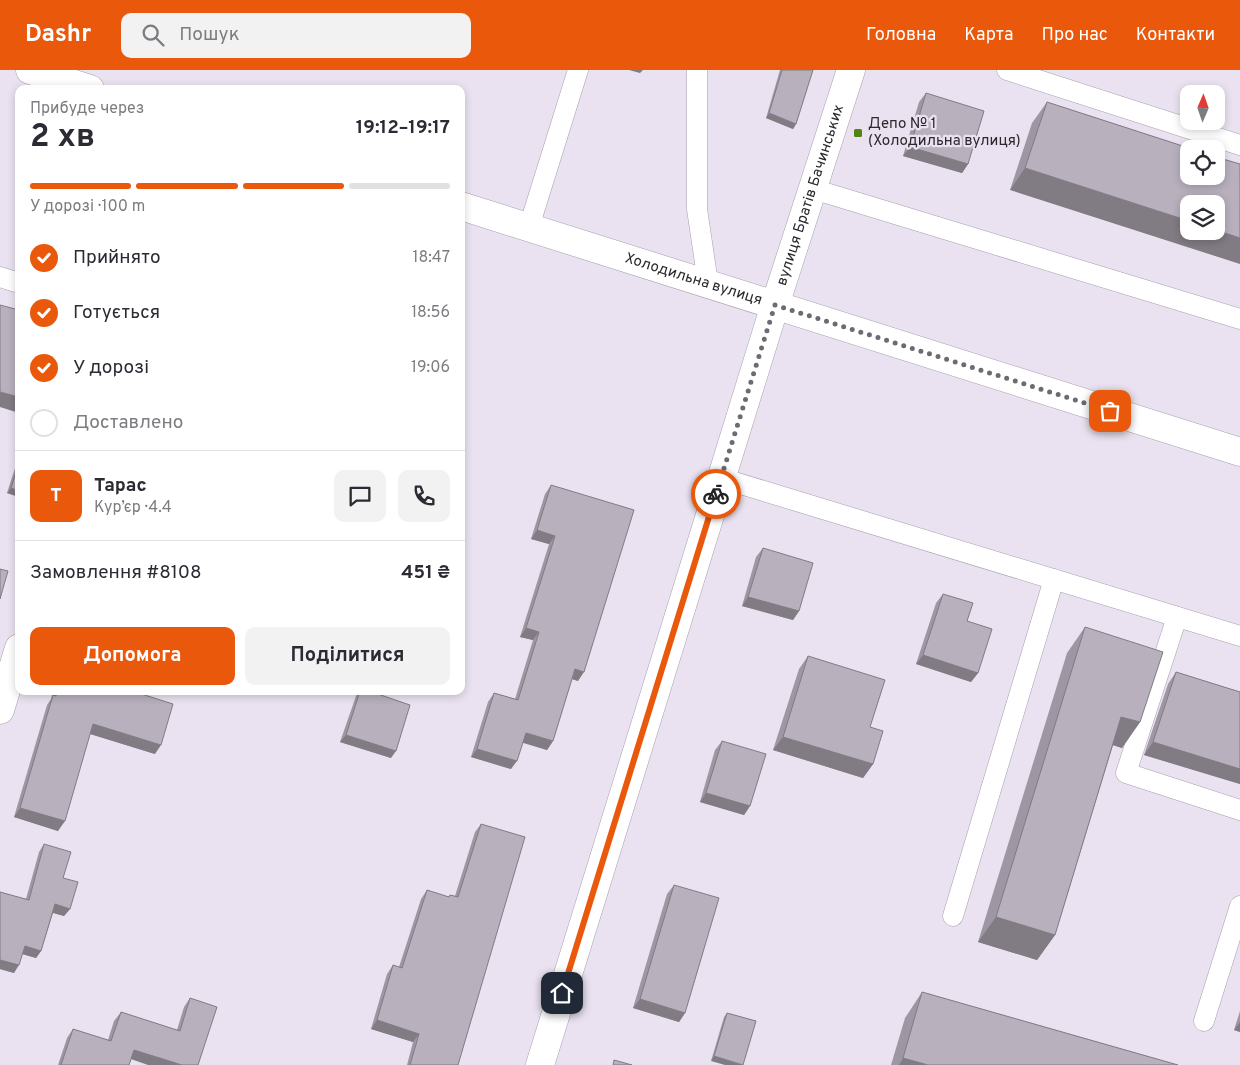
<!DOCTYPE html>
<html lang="uk">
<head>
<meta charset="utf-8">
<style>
  :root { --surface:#fff; --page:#f2f2f3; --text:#2b2b33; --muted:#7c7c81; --line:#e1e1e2; --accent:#ea580c }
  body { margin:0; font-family:Overpass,sans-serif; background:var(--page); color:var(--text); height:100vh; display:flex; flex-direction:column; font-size:19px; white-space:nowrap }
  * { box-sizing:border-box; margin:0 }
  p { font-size:16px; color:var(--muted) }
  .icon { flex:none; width:28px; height:28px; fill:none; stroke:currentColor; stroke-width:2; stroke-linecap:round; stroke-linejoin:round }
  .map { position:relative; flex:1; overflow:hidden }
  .details { position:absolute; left:15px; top:15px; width:450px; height:610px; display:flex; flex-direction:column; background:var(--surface); border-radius:10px; box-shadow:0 2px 8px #0003 }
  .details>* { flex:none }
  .needle { width:32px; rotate:2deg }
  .controls { position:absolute; left:1180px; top:15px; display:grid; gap:10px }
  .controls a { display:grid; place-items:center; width:45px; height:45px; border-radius:10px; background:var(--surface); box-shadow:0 2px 8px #0003; font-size:25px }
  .pin { position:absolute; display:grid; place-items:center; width:42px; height:42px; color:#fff; margin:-21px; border-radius:10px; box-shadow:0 2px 8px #0006 }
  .courier { position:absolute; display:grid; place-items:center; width:50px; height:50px; margin:-25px; border:4px solid #ea580c; border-radius:50%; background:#fff; color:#222; box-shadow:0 1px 6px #0007 }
  .summary em { font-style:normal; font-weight:700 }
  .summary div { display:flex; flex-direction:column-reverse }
  .summary { display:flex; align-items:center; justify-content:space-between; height:85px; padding:0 15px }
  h1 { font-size:32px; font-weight:700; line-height:38px }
  .bar { display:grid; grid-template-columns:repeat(4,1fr); gap:8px 5px; align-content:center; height:60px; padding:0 15px }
  .bar i { height:6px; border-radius:4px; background:var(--line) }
  .bar .selected { background:var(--accent) }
  .bar p { grid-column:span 4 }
  .line { display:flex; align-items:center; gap:12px; padding:0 15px; border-top:1px solid var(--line) }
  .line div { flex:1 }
  .round { display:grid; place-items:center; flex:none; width:52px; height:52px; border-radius:10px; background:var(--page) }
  ol { padding:0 15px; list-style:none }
  li { display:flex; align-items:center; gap:15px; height:55px }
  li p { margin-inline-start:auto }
  li .icon { padding:5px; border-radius:50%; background:var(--accent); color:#fff; stroke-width:4 }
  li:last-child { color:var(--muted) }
  li i { width:28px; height:28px; border:2px solid var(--line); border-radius:50% }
  .primary-button { display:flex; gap:10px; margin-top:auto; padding:10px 15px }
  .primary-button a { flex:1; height:58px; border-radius:10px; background:var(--accent); color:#fff; font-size:20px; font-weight:700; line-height:58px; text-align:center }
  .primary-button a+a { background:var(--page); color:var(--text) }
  header { display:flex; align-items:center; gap:30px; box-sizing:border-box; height:70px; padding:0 25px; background:var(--accent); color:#fff }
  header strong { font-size:24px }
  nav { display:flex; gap:28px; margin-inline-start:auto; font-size:18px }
  .search { width:350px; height:45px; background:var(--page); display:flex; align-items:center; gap:12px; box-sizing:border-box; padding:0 18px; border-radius:10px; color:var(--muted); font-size:19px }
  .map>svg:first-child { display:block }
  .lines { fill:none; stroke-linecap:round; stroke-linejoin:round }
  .lane-casing { stroke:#a79fad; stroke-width:21 }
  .street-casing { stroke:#a79fad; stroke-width:29 }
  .lane { stroke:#fff; stroke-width:20 }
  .street { stroke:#fff; stroke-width:28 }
  .wall { fill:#9e97a3 }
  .shaded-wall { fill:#817b84 }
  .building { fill:#b8b0bd; stroke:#817b84 }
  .done { stroke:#6e6a72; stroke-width:5; stroke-dasharray:0 9 }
  .route { stroke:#ea580c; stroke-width:6 }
  .poi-dot { fill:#538315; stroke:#eae2f0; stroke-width:2 }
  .labels { text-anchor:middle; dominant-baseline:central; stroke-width:4.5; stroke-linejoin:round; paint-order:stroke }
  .poi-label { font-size:15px; fill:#2c292e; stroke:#eae2f0; text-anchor:start }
  .street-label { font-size:15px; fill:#2c292e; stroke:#eae2f0 }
</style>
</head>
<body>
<header>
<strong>Dashr</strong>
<div class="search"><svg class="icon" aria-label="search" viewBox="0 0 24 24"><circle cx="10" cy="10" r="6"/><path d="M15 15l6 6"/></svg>Пошук</div>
<nav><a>Головна</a><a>Карта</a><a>Про нас</a><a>Контакти</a></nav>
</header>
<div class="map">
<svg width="1240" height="995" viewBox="0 0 1240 995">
  <rect width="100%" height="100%" fill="#eae2f0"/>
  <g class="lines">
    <defs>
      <g id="lane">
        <path d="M 697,0 L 697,139 L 708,213"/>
        <path d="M 1007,0 L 1240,75"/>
        <path d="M 813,119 L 1240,249"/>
        <path d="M 529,157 L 578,0"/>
        <path d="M 0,207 L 19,213"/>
        <path d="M 721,408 L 1240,566"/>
        <path d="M 1177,547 L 1126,703 L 1240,740"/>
        <path d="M 953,846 L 1054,509"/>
        <path d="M 1204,951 L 1240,836"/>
      </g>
      <g id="street">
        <path d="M 30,0 L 90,19"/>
        <path id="s1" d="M 461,136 L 1240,382"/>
        <path d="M 0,640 L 19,578"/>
        <path id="s2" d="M 540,995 L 775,235 L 851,0"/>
      </g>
    </defs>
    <use href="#lane" class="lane-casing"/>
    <use href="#street" class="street-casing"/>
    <use href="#lane" class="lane"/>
    <use href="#street" class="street"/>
  </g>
  <g class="wall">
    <path d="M 780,0 L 813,0 L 796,54 L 793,59 L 766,48 Z"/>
    <path d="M 926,23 L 968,94 L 962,103 L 903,86 L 919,32 Z"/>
    <path d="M 1047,32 L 1192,79 L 1010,120 L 1032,53 Z"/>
    <path d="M 19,389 L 19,427 L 7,423 L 17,392 Z"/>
    <path d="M 551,415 L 578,611 L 572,609 L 553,671 L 547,680 L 523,672 L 511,699 L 471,687 L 488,632 L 494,623 L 515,629 L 533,570 L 520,567 L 549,474 L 531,469 L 545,424 Z"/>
    <path d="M 763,478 L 799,541 L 793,550 L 742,536 L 756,487 Z"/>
    <path d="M 943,524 L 967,551 L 978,603 L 971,612 L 916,594 L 936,533 Z"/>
    <path d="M 1085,557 L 1140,652 L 1122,678 L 1113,675 L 1055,865 L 1037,890 L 978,872 L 1067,583 Z"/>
    <path d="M 808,586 L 873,694 L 863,708 L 773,680 L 799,599 Z"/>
    <path d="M 1176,602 L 1240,622 L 1240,714 L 1144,685 L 1168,614 Z"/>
    <path d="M 53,621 L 132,621 L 155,684 L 90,664 L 58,761 L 14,747 L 47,635 L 51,629 Z"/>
    <path d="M 359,621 L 369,621 L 391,688 L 340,672 L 356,626 Z"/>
    <path d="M 722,671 L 750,736 L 744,745 L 700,732 L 715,680 Z"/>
    <path d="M 481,754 L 458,995 L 407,995 L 413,972 L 371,959 L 387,904 L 393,895 L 399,897 L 421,829 L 427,820 L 448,827 L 450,825 L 455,826 L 475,762 Z"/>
    <path d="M 44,774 L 63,808 L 70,839 L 64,846 L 53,843 L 41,881 L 36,888 L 22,884 L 14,903 L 0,899 L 0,822 L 26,829 L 39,782 Z"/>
    <path d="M 674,815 L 685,943 L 679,952 L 633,938 L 667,824 Z"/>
    <path d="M 922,922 L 1178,995 L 891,995 L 905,948 Z"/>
    <path d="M 190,928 L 198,995 L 131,989 L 129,995 L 58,995 L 67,968 L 73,959 L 108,970 L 114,951 L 121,942 L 177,960 L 184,937 Z"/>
    <path d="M 1240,941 L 1240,962 L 1234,960 Z"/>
    <path d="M 727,943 L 756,951 L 711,991 L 724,947 Z"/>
  </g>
  <g class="shaded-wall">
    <path d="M 629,0 L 643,0 L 640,3 Z"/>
    <path d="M 769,43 L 796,54 L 793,59 L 766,48 Z"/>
    <path d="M 910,77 L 968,94 L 962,103 L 903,86 Z"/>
    <path d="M 1025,98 L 1189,151 L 1189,161 L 1216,161 L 1216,160 L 1240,168 L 1240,194 L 1010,120 Z"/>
    <path d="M 0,322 L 19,327 L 19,343 L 0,337 Z"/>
    <path d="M 11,418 L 19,421 L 19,427 L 7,423 Z"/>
    <path d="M 537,460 L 555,466 L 549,474 L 531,469 Z"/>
    <path d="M 748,527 L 799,541 L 793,550 L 742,536 Z"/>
    <path d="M 526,558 L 539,562 L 533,570 L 520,567 Z"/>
    <path d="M 923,585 L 978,603 L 971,612 L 916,594 Z"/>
    <path d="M 575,599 L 584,602 L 578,611 L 569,608 Z"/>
    <path d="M 1121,647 L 1140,652 L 1122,678 L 1103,672 Z"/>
    <path d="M 93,654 L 161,675 L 155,684 L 87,663 Z"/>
    <path d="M 526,663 L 553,671 L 547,680 L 520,672 Z"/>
    <path d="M 346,665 L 396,681 L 391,688 L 340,672 Z"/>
    <path d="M 783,667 L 873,694 L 863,708 L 773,680 Z"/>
    <path d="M 1153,672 L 1240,699 L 1240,714 L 1144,685 Z"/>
    <path d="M 477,679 L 517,691 L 511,699 L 471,687 Z"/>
    <path d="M 706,723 L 750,736 L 744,745 L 700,732 Z"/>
    <path d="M 20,738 L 65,751 L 58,761 L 14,747 Z"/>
    <path d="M 55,834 L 70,839 L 64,846 L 50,842 Z"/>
    <path d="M 996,847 L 1055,865 L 1037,890 L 978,872 Z"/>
    <path d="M 25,876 L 41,881 L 36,888 L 19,883 Z"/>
    <path d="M 0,890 L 19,895 L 14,903 L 0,899 Z"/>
    <path d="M 640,929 L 685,943 L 679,952 L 633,938 Z"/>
    <path d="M 377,950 L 419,964 L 413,972 L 371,959 Z"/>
    <path d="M 1240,952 L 1240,962 L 1234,960 Z"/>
    <path d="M 134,980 L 182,995 L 148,995 L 128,988 Z"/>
    <path d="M 714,986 L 743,995 L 725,995 L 711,991 Z"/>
    <path d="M 903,988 L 928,995 L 899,995 Z"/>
  </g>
  <g class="building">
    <path d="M 782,0 L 813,0 L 796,54 L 769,43 Z"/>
    <path d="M 926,23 L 984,41 L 968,94 L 910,77 Z"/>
    <path d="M 1047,32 L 1192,79 L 1189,79 L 1189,106 L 1216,106 L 1216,87 L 1240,94 L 1240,168 L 1216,160 L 1216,134 L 1189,134 L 1189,151 L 1025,98 Z"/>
    <path d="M 0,235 L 19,240 L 19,327 L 0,322 Z"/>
    <path d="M 19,392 L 19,421 L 11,418 Z"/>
    <path d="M 551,415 L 634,440 L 584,602 L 575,599 L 553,671 L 526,663 L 517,691 L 477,679 L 494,623 L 518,630 L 539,562 L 526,558 L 555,466 L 537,460 Z"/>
    <path d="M 763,478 L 813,493 L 799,541 L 748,527 Z"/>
    <path d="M 0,499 L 8,501 L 0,529 Z"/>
    <path d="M 943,524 L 973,533 L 967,551 L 992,559 L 978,603 L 923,585 Z"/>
    <path d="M 1085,557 L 1163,582 L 1140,652 L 1121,647 L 1055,865 L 996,847 Z"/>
    <path d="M 808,586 L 885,610 L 870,657 L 883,661 L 873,694 L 783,667 Z"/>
    <path d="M 1176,602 L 1240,622 L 1240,699 L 1153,672 Z"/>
    <path d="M 57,621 L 132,621 L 173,634 L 161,675 L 93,654 L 65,751 L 20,738 L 53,625 L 56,626 Z"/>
    <path d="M 360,621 L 369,621 L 410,635 L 396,681 L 346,665 Z"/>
    <path d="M 722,671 L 766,684 L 750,736 L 706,723 Z"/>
    <path d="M 481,754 L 525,767 L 458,995 L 410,995 L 419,964 L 377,950 L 393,895 L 402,898 L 427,820 L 449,827 L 450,825 L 458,827 Z"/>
    <path d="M 44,774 L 71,782 L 63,808 L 78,812 L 70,839 L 55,834 L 41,881 L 25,876 L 19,895 L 0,890 L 0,822 L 29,830 Z"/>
    <path d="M 674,815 L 719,828 L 685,943 L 640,929 Z"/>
    <path d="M 922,922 L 1178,995 L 928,995 L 903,988 Z"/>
    <path d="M 190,928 L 217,937 L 198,995 L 182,995 L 134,980 L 129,995 L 61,995 L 73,959 L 111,971 L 121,942 L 180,961 Z"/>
    <path d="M 727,943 L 756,951 L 743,995 L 714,986 Z"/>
    <path d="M 614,990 L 632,995 L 613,995 Z"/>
  </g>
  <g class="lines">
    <path class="done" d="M 716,424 L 775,235 L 1110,341"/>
    <path class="route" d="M 562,923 L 716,424"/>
  </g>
  <rect class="poi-dot" x="853" y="58" width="10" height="10" rx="2.5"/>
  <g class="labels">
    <g class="poi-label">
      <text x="868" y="54">Депо № 1<tspan x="868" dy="17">(Холодильна вулиця)</tspan></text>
    </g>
    <g class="street-label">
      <text stroke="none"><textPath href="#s2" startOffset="911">вулиця Братів Бачинських</textPath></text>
      <text stroke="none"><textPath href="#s1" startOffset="244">Холодильна вулиця</textPath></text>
    </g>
  </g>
</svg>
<div class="controls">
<a><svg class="needle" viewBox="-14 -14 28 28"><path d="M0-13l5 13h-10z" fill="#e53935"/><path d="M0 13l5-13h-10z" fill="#7c7c81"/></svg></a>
<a><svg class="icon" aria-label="locate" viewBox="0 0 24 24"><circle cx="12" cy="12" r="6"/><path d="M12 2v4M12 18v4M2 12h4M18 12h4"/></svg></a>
<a><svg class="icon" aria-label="layers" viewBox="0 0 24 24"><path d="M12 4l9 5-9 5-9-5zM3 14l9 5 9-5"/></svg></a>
</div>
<div class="pin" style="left:1110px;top:341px;background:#ea580c"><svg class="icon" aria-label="bag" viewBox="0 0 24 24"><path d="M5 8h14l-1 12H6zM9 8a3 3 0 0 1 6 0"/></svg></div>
<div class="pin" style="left:562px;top:923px;background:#1f2937"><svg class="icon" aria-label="home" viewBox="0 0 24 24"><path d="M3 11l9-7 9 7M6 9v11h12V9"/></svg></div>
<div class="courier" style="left:716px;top:424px"><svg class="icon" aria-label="bike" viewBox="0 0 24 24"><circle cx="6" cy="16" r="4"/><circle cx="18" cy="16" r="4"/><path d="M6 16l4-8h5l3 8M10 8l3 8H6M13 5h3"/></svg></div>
<section class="details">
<div class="summary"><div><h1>2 хв</h1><p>Прибуде через</p></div><em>19:12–19:17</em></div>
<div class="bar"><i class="selected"></i><i class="selected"></i><i class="selected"></i><i></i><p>У дорозі · 100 m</p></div>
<ol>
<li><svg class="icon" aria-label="check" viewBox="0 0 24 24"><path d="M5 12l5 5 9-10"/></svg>Прийнято<p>18:47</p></li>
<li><svg class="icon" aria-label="check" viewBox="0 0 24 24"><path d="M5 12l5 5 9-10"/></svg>Готується<p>18:56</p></li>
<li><svg class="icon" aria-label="check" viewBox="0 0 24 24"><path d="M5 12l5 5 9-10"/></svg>У дорозі<p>19:06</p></li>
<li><i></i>Доставлено</li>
</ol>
<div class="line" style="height:90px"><b class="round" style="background:var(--accent);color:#fff">Т</b><div><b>Тарас</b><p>Кур’єр · 4.4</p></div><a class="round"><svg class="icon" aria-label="chat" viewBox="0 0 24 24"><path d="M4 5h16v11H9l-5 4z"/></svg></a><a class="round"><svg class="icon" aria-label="phone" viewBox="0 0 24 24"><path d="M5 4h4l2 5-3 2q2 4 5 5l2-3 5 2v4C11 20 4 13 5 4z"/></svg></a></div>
<div class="line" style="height:65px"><div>Замовлення #8108</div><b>451 ₴</b></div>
<div class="primary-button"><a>Допомога</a><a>Поділитися</a></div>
</section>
</div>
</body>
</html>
